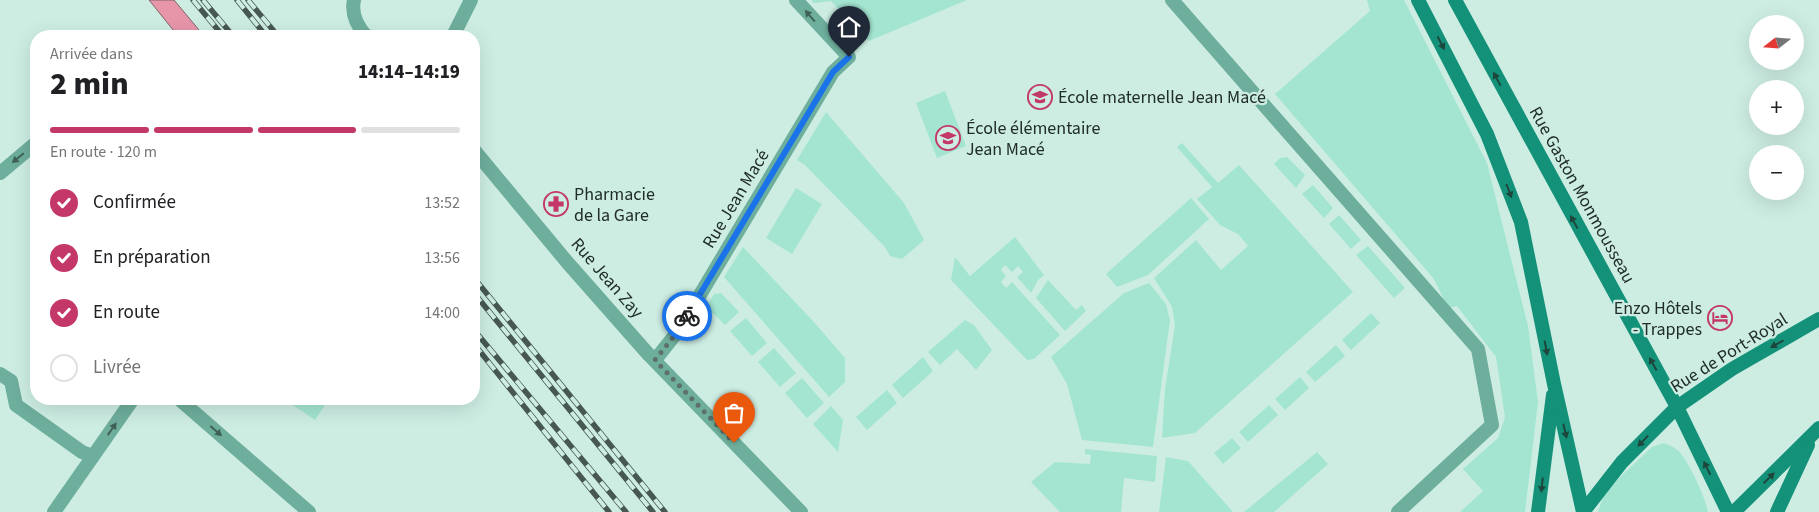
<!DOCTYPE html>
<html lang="fr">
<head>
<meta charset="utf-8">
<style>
  :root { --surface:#fff; --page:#f6f6f6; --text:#202124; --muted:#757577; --line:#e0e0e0; --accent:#c43869 }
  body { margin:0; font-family:"Source Sans 3",sans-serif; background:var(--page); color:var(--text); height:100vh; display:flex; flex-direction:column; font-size:19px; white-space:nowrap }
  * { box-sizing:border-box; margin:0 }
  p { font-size:16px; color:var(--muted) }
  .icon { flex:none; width:28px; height:28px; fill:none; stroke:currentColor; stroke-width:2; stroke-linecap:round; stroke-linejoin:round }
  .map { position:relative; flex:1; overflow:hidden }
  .drawer { position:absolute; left:30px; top:30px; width:450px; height:375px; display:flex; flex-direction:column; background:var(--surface); border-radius:20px; box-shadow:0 5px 20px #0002 }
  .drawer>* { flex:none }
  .needle { width:32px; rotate:253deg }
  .controls { position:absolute; left:1749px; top:15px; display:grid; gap:10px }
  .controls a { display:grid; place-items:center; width:55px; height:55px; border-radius:50%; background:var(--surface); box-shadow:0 5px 20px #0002; font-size:25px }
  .pin { position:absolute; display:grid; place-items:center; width:42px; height:42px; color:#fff; margin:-51px -21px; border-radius:50% 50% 50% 0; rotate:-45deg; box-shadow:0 0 5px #0007 }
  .pin .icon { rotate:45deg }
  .courier { position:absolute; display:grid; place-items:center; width:50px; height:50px; margin:-25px; border:4px solid #1a73e8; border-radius:50%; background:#fff; color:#222; box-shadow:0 1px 6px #0007 }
  .summary em { font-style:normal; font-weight:800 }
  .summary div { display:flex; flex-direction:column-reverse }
  .summary { display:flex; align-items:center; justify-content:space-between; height:85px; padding:0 20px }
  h1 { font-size:32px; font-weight:800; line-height:38px }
  .bar { display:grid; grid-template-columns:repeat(4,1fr); gap:8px 5px; align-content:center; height:60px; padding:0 20px }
  .bar i { height:6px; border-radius:4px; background:var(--line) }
  .bar .current { background:var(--accent) }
  .bar p { grid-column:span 4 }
  ol { padding:0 20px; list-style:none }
  li { display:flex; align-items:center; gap:15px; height:55px }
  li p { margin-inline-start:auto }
  li .icon { padding:5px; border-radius:50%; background:var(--accent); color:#fff; stroke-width:4 }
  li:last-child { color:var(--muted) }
  li i { width:28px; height:28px; border:2px solid var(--line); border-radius:50% }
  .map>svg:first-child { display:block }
  .green { fill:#a4e5d1 }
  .building { fill:#e796aa; stroke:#7f646a }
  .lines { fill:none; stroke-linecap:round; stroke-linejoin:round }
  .minor { stroke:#6eae9c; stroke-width:14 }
  .tertiary { stroke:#6eae9c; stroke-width:14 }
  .secondary { stroke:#149279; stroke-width:14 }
  .rail-casing { stroke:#475853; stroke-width:5.5 }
  .rail { stroke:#cdede3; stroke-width:4; stroke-dasharray:11; stroke-linecap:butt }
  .oneway { fill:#3f6157 }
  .oneway2 { fill:#1d463d }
  .done { stroke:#5d706a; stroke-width:5; stroke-dasharray:0 9 }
  .route { stroke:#1a73e8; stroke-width:6 }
  .labels { text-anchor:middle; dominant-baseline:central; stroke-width:4.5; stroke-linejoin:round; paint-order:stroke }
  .poi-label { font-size:18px; fill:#202d29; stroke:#cdede3; text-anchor:start }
  .street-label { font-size:18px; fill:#202d29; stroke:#cdede3 }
</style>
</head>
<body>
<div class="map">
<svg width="1819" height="512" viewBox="0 0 1819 512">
  <rect width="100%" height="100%" fill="#cdede3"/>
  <g class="green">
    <path d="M 811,0 L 967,0 L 869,41 L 831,1 L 814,3 Z"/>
    <path d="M 1367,0 L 1404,0 L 1487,163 L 1528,326 L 1538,402 L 1525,512 L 1460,512 L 1483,491 L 1463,469 L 1498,438 L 1505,417 L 1496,357 L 1457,306 L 1448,308 L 1434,279 L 1275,94 L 1370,11 Z"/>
    <path d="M 945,91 L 966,146 L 937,158 L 916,103 Z"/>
    <path d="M 826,112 L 904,203 L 924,240 L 902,259 L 890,256 L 885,247 L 805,165 L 797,160 Z"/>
    <path d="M 1182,143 L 1218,183 L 1239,165 L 1353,292 L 1195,433 L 1162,438 L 1165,389 L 1175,325 L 1172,307 L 1154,278 L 1196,240 L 1221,270 L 1248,246 L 1238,234 L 1220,225 L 1197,199 L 1212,187 L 1177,147 Z"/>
    <path d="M 1287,157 L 1305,175 L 1296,188 L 1274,164 L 1280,158 Z"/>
    <path d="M 1313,185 L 1333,208 L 1324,218 L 1302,194 Z"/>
    <path d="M 796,188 L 822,204 L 792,254 L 766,238 Z"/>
    <path d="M 1191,198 L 1209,219 L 1148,275 L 1117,287 L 1106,274 Z"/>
    <path d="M 1339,215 L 1361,240 L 1351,249 L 1329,224 Z"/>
    <path d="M 1015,237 L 1044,275 L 1038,280 L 1031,293 L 1017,277 L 1023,272 L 1018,266 L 1012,272 L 1005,265 L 1001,270 L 1006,276 L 1001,282 L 1006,288 L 1012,282 L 1060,335 L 1034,359 L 1027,360 L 951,280 L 955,257 L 970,276 Z"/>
    <path d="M 1368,246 L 1405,288 L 1394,298 L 1356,255 Z"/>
    <path d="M 743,247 L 813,321 L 845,358 L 845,382 L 829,397 L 724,277 Z"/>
    <path d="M 1048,280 L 1076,310 L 1082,305 L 1086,311 L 1065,331 L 1036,298 Z"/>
    <path d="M 1149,283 L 1166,304 L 1170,320 L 1153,447 L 1082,440 L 1067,384 L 1051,357 L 1124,293 Z"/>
    <path d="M 721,293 L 739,312 L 725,325 L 713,313 L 693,331 L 714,294 Z"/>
    <path d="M 1371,313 L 1380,323 L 1351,350 L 1342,340 Z"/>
    <path d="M 746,318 L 767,343 L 752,356 L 730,331 Z"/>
    <path d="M 965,320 L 974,325 L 992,350 L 976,370 L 957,349 L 940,365 L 928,352 Z"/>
    <path d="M 1336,345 L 1345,356 L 1315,382 L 1306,372 Z"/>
    <path d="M 774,348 L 796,373 L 780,387 L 758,362 Z"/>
    <path d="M 923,357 L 933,371 L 903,398 L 892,385 Z"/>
    <path d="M 1300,377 L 1309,388 L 1285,410 L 1275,399 Z"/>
    <path d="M 802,378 L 824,403 L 807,418 L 785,393 Z"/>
    <path d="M 887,390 L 897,403 L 867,430 L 856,417 Z"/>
    <path d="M 284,399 L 329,399 L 315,420 Z"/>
    <path d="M 1269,405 L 1278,415 L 1248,442 L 1239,432 Z"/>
    <path d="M 831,406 L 843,420 L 838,452 L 813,424 Z"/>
    <path d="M 1232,438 L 1241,448 L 1223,464 L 1214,453 Z"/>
    <path d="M 1664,443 C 1671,446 1677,448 1681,454 C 1691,466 1705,497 1708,512 L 1598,512 L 1603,497 L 1617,480 L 1652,447 Z"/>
    <path d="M 1085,449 L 1157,456 L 1155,482 L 1124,478 L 1121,512 L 1060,512 L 1031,482 L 1055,462 L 1090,464 L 1091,455 L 1085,454 Z"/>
    <path d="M 1317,452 L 1328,464 L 1274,512 L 1244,512 Z"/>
    <path d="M 1166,457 L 1188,461 L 1233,512 L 1159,512 Z"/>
  </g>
  <path class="building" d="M 149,0 L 174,0 L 204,36 L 178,36 Z"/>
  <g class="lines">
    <g class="minor">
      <path d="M 1172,0 L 1478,349 L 1492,425 L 1398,512"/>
      <path d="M 453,36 L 471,0"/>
      <path d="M 0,173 L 36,143"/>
      <path d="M 655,360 L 679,330 L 833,72 L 849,57 L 796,0"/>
      <path d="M 0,374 L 11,381 L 16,405 L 82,452 L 93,456"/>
      <path d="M 179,399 L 309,512"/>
      <path d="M 54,512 L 133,399"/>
    </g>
    <g class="tertiary">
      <path d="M 354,0 C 351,14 357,26 366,36"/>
      <path d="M 474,150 L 567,262 L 649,355 L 801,512"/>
    </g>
    <g class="secondary">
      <path d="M 1418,0 L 1487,134 L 1521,222 L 1554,384 L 1583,512"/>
      <path d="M 1455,0 L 1677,407 L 1728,512"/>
      <path d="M 1538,512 L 1553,395"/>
      <path d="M 1583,512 L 1622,462 L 1677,407 L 1732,369 L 1819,319"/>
      <path d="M 1734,512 L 1819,428"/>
      <path d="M 1777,512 L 1808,445"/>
    </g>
    <defs>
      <g id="rail">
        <path d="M 193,0 L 223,36"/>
        <path d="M 203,0 L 233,36"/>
        <path d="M 237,0 L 266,36"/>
        <path d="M 248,0 L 278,36"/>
        <path d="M 474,278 L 665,512"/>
        <path d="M 474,293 L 653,512"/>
        <path d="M 474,330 L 626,512"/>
        <path d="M 474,344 L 609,512"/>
      </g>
    </defs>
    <use href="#rail" class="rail-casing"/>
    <use href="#rail" class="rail"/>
  </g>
  <defs><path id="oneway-solid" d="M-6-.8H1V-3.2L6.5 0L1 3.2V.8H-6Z" transform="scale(1.25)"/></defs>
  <g class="oneway">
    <use href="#oneway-solid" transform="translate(810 16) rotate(-131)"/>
    <use href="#oneway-solid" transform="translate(18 158) rotate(141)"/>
    <use href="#oneway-solid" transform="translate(112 429) rotate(-55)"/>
    <use href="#oneway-solid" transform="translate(216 431) rotate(41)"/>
  </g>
  <g class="oneway2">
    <use href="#oneway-solid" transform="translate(1441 43) rotate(62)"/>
    <use href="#oneway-solid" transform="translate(1497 79) rotate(-118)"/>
    <use href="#oneway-solid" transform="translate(1509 191) rotate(69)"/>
    <use href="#oneway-solid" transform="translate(1574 222) rotate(-119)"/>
    <use href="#oneway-solid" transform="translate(1777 344) rotate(151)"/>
    <use href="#oneway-solid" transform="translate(1546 348) rotate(79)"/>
    <use href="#oneway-solid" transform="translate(1653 364) rotate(-119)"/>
    <use href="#oneway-solid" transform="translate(1565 431) rotate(77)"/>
    <use href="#oneway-solid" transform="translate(1643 441) rotate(134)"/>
    <use href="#oneway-solid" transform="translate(1707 468) rotate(-116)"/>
    <use href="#oneway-solid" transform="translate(1769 478) rotate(-44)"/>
    <use href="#oneway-solid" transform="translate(1542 485) rotate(96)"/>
  </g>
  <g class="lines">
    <path class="done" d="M 687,316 L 679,330 L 655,360 L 734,443"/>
    <path class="route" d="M 687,316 L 833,72 L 849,57"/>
  </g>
  <defs>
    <symbol id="school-ring" viewBox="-11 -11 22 22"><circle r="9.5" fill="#cdede3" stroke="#c43869" stroke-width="1.5"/><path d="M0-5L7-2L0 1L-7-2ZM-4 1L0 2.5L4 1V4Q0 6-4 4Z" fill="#c43869"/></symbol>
    <symbol id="pharmacy-ring" viewBox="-11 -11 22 22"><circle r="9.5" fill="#cdede3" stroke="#c43869" stroke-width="1.5"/><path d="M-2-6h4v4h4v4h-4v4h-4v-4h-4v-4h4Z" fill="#c43869"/></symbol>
    <symbol id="hotel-ring" viewBox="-11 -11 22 22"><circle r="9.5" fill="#cdede3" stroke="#c43869" stroke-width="1.5"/><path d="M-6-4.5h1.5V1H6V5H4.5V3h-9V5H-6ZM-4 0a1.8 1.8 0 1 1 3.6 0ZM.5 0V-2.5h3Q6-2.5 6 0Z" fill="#c43869"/></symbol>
  </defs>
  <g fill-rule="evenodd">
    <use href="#school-ring" x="1026" y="83" width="28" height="28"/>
    <use href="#school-ring" x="934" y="124" width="28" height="28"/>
    <use href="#pharmacy-ring" x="542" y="190" width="28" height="28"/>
    <use href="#hotel-ring" x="1706" y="304" width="28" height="28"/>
  </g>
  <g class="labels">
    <g class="poi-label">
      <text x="1058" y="97">École maternelle Jean Macé</text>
      <text x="966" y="128">École élémentaire<tspan x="966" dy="21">Jean Macé</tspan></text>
      <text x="574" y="194">Pharmacie<tspan x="574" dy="21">de la Gare</tspan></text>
      <text x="1702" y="308" text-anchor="end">Enzo Hôtels<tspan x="1702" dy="21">- Trappes</tspan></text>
    </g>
    <g class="street-label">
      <text transform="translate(1582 195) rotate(61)">Rue Gaston Monmousseau</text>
      <text transform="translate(736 199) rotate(-59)">Rue Jean Macé</text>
      <text transform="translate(607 278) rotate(49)">Rue Jean Zay</text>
      <text transform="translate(1729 353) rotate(-32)">Rue de Port-Royal</text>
    </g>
  </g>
</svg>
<div class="controls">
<a><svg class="needle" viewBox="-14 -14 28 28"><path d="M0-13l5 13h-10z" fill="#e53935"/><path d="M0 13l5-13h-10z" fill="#757577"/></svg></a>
<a>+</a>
<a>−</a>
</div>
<div class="pin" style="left:734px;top:443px;background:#ea580c"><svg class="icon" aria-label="bag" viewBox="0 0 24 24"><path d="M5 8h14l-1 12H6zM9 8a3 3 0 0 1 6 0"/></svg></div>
<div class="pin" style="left:849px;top:57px;background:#1f2937"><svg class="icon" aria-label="home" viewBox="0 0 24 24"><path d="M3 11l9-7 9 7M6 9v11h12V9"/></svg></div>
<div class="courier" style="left:687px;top:316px"><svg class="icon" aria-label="bike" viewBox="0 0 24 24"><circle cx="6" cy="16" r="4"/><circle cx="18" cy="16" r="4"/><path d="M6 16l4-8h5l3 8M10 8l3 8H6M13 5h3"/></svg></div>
<section class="drawer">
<div class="summary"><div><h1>2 min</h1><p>Arrivée dans</p></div><em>14:14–14:19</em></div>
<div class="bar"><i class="current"></i><i class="current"></i><i class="current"></i><i></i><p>En route · 120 m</p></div>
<ol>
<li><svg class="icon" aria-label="check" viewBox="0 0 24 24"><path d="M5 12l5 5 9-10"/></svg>Confirmée<p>13:52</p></li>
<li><svg class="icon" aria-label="check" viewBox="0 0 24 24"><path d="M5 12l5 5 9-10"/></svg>En préparation<p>13:56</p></li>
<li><svg class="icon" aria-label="check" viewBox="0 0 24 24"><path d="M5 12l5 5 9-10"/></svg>En route<p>14:00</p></li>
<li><i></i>Livrée</li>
</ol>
</section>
</div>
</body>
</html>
